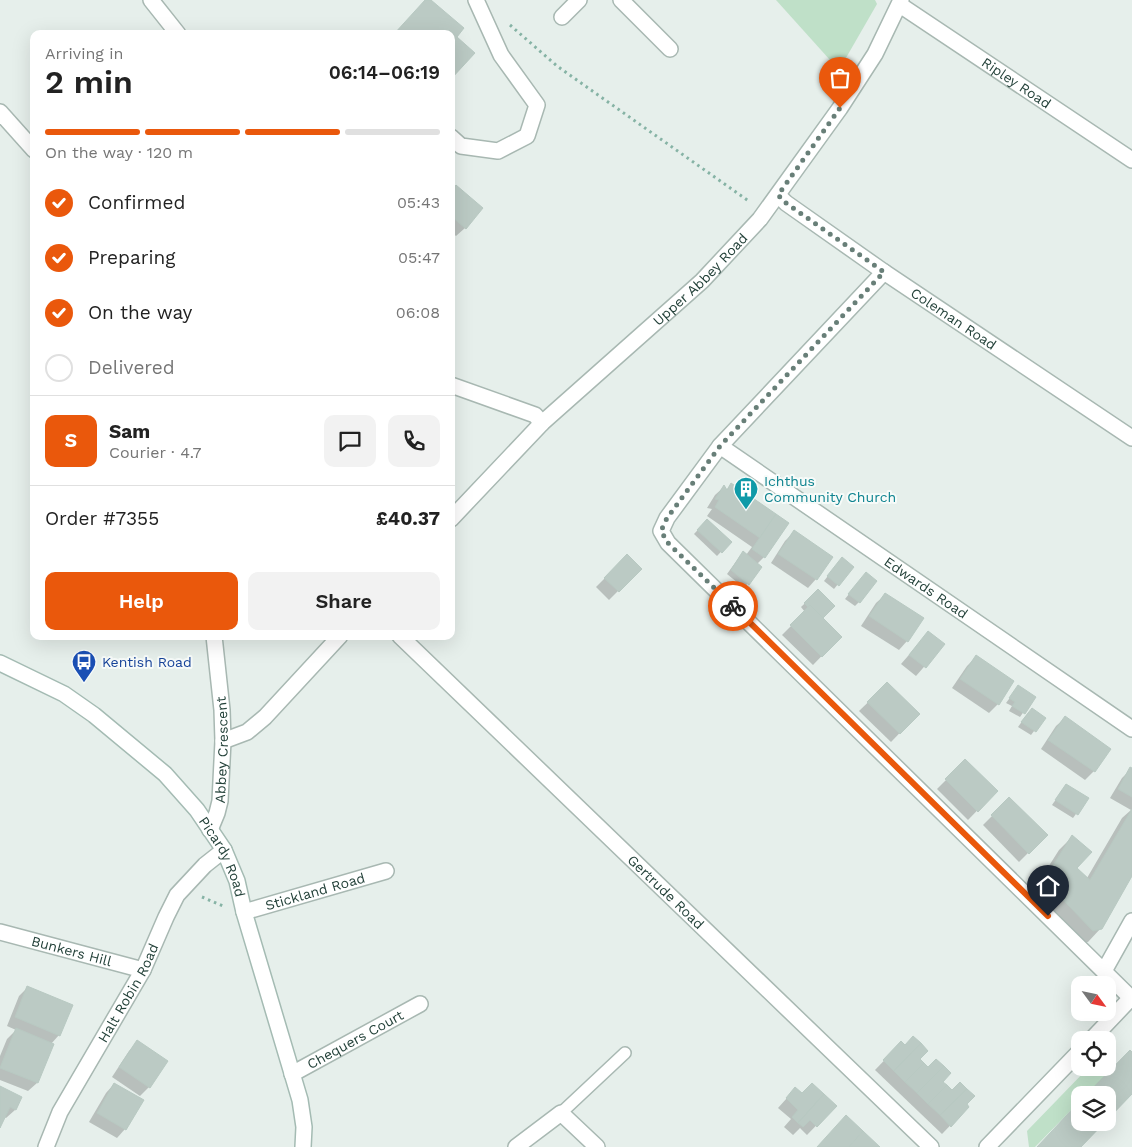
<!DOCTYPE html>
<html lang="en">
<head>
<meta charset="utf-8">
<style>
  :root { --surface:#fff; --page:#f2f2f2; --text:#222; --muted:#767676; --line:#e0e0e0; --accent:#ea580c }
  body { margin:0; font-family:"Work Sans",sans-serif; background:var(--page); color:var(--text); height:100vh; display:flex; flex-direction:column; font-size:19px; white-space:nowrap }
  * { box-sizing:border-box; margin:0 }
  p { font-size:16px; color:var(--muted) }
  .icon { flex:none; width:28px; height:28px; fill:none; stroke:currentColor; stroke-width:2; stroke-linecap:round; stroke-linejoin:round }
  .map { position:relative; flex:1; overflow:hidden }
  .sheet { position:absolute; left:30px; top:30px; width:425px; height:610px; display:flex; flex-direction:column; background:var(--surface); border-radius:10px; box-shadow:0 5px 20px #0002 }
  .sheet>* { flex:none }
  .needle { width:32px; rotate:123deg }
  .controls { position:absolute; left:1071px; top:976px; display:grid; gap:10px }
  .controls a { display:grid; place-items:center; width:45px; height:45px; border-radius:10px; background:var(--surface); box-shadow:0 5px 20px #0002; font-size:25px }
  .pin { position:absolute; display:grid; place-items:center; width:42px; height:42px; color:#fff; margin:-51px -21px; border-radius:50% 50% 50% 0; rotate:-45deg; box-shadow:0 0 5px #0007 }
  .pin .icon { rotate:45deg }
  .courier { position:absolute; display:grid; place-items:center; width:50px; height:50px; margin:-25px; border:4px solid #ea580c; border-radius:50%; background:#fff; color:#222; box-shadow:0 1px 6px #0007 }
  .headline em { font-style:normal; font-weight:600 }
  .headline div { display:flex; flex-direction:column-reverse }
  .headline { display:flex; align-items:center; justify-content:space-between; height:85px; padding:0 15px }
  h1 { font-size:32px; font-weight:600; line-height:38px }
  .bar { display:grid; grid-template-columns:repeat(4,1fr); gap:8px 5px; align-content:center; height:60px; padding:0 15px }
  .bar i { height:6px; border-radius:4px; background:var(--line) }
  .bar .current { background:var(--accent) }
  .bar p { grid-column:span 4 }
  .line { display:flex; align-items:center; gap:12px; padding:0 15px; border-top:1px solid var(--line) }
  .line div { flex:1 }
  .round { display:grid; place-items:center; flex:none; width:52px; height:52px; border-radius:10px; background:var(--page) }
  ol { padding:0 15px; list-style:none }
  li { display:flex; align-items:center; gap:15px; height:55px }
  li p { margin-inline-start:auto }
  li .icon { padding:5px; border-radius:50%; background:var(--accent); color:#fff; stroke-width:4 }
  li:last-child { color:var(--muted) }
  li i { width:28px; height:28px; border:2px solid var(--line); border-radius:50% }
  .primary-button { display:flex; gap:10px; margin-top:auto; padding:10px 15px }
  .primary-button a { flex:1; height:58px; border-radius:10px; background:var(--accent); color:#fff; font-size:20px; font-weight:600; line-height:58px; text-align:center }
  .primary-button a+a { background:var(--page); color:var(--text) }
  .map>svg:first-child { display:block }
  .green { fill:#bfe0c8 }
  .shadow { fill:#0003 }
  .building { fill:#bbcac4; stroke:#b8c9c2 }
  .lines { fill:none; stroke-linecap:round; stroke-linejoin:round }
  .service-casing { stroke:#a8b8b2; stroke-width:14 }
  .minor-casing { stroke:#a8b8b2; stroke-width:18 }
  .secondary-casing { stroke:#a4bbb3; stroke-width:18 }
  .path { stroke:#86b3a5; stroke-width:3; stroke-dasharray:2.5 4; stroke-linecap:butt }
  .service { stroke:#fff; stroke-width:11 }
  .minor { stroke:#fff; stroke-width:15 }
  .secondary { stroke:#fff; stroke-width:15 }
  .done { stroke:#687f78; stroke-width:5; stroke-dasharray:0 9 }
  .route { stroke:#ea580c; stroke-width:6 }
  .labels { text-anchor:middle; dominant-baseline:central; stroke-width:4; stroke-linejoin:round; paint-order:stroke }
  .street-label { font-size:14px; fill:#24423a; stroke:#f7fbf9 }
  .culture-label { font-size:14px; fill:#0d838f; stroke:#f7fbf9; text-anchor:start }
  .transit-label { font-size:14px; fill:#164399; stroke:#f7fbf9; text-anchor:start }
</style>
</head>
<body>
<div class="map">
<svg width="1132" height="1147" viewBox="0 0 1132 1147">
  <rect width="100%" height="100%" fill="#e6efeb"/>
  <g class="green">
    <path d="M 776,0 L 875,0 L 877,4 L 839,70 Z"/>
    <path d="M 1108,1063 L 1113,1068 L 1086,1095 L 1080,1095 L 1080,1101 L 1035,1147 L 1029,1147 L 1027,1131 L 1088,1068 L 1108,1068 Z"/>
  </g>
  <g class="shadow">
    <path d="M 451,191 L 465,228 L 456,236 L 451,232 Z"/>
    <path d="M 732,485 L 787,523 L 764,557 L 757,564 L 760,567 L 744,588 L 727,574 L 740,556 L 744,552 L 746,555 L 752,547 L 707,516 L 712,509 L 707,508 L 715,495 L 724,487 L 726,490 Z"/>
    <path d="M 707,520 L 730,542 L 717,556 L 694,534 Z"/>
    <path d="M 794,532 L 816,579 L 808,588 L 771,563 L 785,541 Z"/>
    <path d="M 627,556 L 640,569 L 609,600 L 596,587 Z"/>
    <path d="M 838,563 L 852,567 L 834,589 L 824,581 Z"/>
    <path d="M 862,578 L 859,602 L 855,606 L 845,599 Z"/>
    <path d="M 818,591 L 821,618 L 840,637 L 813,665 L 782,635 L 805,612 L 801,607 Z"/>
    <path d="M 885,595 L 907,641 L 899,650 L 861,626 L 876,603 Z"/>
    <path d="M 928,633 L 943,645 L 916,676 L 901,664 Z"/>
    <path d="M 976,657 L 998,704 L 989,713 L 952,688 L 967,666 Z"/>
    <path d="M 887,684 L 918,714 L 891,742 L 859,711 Z"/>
    <path d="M 1018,687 L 1034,697 L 1020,717 L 1009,711 L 1012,706 L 1006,703 Z"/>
    <path d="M 1028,713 L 1044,718 L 1031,735 L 1018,727 Z"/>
    <path d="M 1065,718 L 1110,749 L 1094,771 L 1085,780 L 1041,749 L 1056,726 Z"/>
    <path d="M 965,761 L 996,791 L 968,820 L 937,789 Z"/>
    <path d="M 1131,769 L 1132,770 L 1132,874 L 1101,928 L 1088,942 L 1079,944 L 1031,894 L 1059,850 L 1072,837 L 1075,868 L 1087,878 L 1122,818 L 1131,810 L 1110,798 L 1122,778 Z"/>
    <path d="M 1066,785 L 1087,799 L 1073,818 L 1052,805 Z"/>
    <path d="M 1009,799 L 1046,835 L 1019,862 L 983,825 Z"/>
    <path d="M 28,987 L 59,1035 L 51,1044 L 52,1045 L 37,1083 L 28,1091 L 0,1080 L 0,1056 L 7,1039 L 16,1030 L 7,1026 L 19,996 Z"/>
    <path d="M 138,1042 L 149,1087 L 140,1096 L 112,1077 L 129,1051 Z"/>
    <path d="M 901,1043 L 968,1107 L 942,1134 L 875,1070 Z"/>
    <path d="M 114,1084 L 125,1129 L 117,1138 L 89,1122 L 106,1093 Z"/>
    <path d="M 0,1088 L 21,1097 L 15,1110 L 6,1118 L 4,1117 L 0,1125 Z"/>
    <path d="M 802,1095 L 835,1106 L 807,1135 L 800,1128 L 793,1135 L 784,1127 L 791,1119 L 778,1108 L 787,1098 Z"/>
  </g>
  <g class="building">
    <path d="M 425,0 L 431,0 L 464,28 L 457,37 L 475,53 L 451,79 L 451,34 L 394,34 Z"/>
    <path d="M 456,185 L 483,208 L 466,229 L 451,216 L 451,191 Z"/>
    <path d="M 731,483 L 776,514 L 760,538 L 715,507 L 719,500 L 715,499 L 724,485 L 727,490 Z"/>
    <path d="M 776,514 L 789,523 L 765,558 L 752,549 Z"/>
    <path d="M 707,519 L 732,542 L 722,553 L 697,530 Z"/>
    <path d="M 794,530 L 833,557 L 817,580 L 778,554 Z"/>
    <path d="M 743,551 L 762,567 L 749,585 L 731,570 Z"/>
    <path d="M 627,554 L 642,569 L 619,592 L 604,578 Z"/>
    <path d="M 842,557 L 854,567 L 839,586 L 827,576 Z"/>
    <path d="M 866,572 L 877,581 L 860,603 L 848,594 Z"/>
    <path d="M 818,589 L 835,606 L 823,618 L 810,605 L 808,607 L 804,603 Z"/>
    <path d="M 885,593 L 924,618 L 908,642 L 869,616 Z"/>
    <path d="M 810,605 L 842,637 L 822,657 L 790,625 Z"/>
    <path d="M 928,631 L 945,644 L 926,668 L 909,655 Z"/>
    <path d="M 976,655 L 1014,681 L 999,705 L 960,679 Z"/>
    <path d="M 887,682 L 920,714 L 900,734 L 867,702 Z"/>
    <path d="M 1018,685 L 1036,697 L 1025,714 L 1012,706 L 1015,702 L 1009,698 Z"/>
    <path d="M 1032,708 L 1046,718 L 1036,732 L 1021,722 Z"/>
    <path d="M 1065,716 L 1111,749 L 1095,772 L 1048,740 Z"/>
    <path d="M 965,759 L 998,791 L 978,812 L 945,779 Z"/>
    <path d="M 1130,767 L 1132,768 L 1132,797 L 1118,789 Z"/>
    <path d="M 1066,784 L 1089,798 L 1078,815 L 1055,800 Z"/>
    <path d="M 1009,797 L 1048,835 L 1029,854 L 991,815 Z"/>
    <path d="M 1132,809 L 1132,876 L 1102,929 L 1093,931 L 1044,880 L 1072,835 L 1092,852 L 1077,868 L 1090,880 Z"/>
    <path d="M 27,986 L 73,1005 L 60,1036 L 15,1017 Z"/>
    <path d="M 16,1028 L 54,1044 L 38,1083 L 0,1068 Z"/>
    <path d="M 913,1036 L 921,1043 L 894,1071 L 883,1060 L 901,1041 L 905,1045 Z"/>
    <path d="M 137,1040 L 168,1061 L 150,1088 L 119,1067 Z"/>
    <path d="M 921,1043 L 928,1051 L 920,1059 L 924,1063 L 905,1082 L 894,1071 Z"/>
    <path d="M 1130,1050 L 1132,1052 L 1132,1094 L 1108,1119 L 1108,1095 L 1086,1095 Z"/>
    <path d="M 936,1059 L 944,1066 L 917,1093 L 905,1082 L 924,1063 L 928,1067 Z"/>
    <path d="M 944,1066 L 951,1073 L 943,1082 L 947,1085 L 928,1104 L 917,1093 Z"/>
    <path d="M 960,1082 L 967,1089 L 940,1115 L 928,1104 L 947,1085 L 952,1090 Z"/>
    <path d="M 114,1083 L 144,1100 L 126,1130 L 97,1113 Z"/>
    <path d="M 812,1083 L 824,1094 L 798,1123 L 792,1117 L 798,1110 L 786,1098 L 795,1087 L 802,1093 Z"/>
    <path d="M 0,1086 L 22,1097 L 16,1110 L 10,1107 L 0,1128 Z"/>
    <path d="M 967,1089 L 975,1096 L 967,1104 L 969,1107 L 951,1127 L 940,1115 Z"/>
    <path d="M 824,1094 L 837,1106 L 817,1127 L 810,1120 L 803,1127 L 798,1123 Z"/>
    <path d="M 1080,1101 L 1080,1122 L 1105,1122 L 1081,1147 L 1037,1147 Z"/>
    <path d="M 846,1115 L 863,1131 L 849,1147 L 817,1147 Z"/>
    <path d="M 863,1131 L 880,1147 L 849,1147 Z"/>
  </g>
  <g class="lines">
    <defs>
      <path id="service" d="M 561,1113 L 625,1053"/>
      <g id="minor">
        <path d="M 151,0 L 178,34"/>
        <path d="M 621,0 L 670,49"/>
        <path id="s1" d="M 900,5 L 1132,160"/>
        <path d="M 562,17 L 579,0"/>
        <path d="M 0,112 L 34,150"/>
        <path d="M 451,137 L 461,146 L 498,151 L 527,136 L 537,105 L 501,55 L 476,0"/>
        <path id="s2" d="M 778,195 L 786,203 L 884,272 L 1132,438"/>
        <path d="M 884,272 L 720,446 L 667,518 L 661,531 L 668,543 L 1132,999"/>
        <path d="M 451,385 L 535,415 L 542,423"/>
        <path id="s3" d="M 720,446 L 1132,729"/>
        <path id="s4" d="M 451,519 L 542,423 L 702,281 L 760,219 L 840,108 L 875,54 L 901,0"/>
        <path id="s5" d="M 400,636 L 931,1147"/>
        <path d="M 223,741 L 247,732 L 265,717 L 340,636"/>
        <path id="s6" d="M 210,830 L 217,813 L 220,801 L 223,741 L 222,710 L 214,636"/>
        <path id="s7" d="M 244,912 L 386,871"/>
        <path id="s8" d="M 0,932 L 143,970"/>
        <path d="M 1104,971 L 1132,921"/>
        <path d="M 1091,1040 L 1131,998"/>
        <path id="s9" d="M 292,1074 L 420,1004"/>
        <path id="s10" d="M 46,1147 L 60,1112 L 143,970 L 166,917 L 177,895 L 205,865 L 224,850"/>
        <path d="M 516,1147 L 561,1113 L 597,1147"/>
        <path d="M 987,1147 L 1080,1051"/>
      </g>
      <g id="secondary">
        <path id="s11" d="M 0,663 L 64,694 L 94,715 L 165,774 L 197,810 L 224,850 L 237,881 L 244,912 L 300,1100 L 304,1127 L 303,1147"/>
      </g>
    </defs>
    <use href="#service" class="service-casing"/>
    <use href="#minor" class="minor-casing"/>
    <use href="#secondary" class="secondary-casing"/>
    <g class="path">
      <path d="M 510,25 L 557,66 L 750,202"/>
      <path d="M 202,897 L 223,906"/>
    </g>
    <use href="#service" class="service"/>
    <use href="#minor" class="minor"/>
    <use href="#secondary" class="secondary"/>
  </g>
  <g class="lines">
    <path class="done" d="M 733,606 L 668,543 L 661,531 L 667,518 L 720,446 L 884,272 L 786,203 L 778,195 L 840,108"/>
    <path class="route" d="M 733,606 L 1048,916"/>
  </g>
  <defs>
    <symbol id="building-pin" viewBox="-11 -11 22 30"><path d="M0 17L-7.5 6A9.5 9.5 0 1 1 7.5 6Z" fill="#0f9aa8" stroke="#f7fbf9"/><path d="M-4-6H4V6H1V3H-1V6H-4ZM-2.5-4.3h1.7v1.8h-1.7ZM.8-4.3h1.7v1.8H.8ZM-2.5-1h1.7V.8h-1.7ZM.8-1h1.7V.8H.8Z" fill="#fff"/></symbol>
    <symbol id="bus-pin" viewBox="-11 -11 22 30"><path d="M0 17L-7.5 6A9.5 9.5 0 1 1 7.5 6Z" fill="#1a4fb4" stroke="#f7fbf9"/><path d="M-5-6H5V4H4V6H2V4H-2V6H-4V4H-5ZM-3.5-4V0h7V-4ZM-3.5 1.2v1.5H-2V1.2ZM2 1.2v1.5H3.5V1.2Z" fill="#fff"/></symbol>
  </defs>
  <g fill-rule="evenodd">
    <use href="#building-pin" x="732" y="475" width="28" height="38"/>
    <use href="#bus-pin" x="70" y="648" width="28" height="38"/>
  </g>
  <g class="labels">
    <g class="street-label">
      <text stroke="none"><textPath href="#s1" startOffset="140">Ripley Road</textPath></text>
      <text stroke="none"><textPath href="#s4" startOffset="346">Upper Abbey Road</textPath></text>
      <text stroke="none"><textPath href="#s2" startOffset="215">Coleman Road</textPath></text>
      <text stroke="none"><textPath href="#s3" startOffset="250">Edwards Road</textPath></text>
      <text stroke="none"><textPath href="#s6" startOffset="82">Abbey Crescent</textPath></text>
      <text stroke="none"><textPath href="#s11" startOffset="302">Picardy Road</textPath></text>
      <text stroke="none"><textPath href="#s7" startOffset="74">Stickland Road</textPath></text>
      <text stroke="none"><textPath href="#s5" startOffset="369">Gertrude Road</textPath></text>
      <text stroke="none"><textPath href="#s8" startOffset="74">Bunkers Hill</textPath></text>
      <text stroke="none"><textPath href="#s10" startOffset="175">Halt Robin Road</textPath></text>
      <text stroke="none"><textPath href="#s9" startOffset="72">Chequers Court</textPath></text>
    </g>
    <g class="culture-label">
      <text x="764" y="481">Ichthus<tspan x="764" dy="16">Community Church</tspan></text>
    </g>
    <g class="transit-label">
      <text x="102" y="662">Kentish Road</text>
    </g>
  </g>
</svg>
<div class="controls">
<a><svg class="needle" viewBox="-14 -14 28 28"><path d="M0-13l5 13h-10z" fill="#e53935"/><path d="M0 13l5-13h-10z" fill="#767676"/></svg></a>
<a><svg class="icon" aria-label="locate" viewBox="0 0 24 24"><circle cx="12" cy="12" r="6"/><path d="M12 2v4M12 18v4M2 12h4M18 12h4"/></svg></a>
<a><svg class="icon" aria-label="layers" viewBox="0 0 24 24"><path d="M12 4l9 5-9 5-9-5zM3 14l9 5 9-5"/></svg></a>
</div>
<div class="pin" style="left:840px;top:108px;background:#ea580c"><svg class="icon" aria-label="bag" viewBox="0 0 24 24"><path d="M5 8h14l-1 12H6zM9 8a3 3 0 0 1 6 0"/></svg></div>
<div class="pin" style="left:1048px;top:916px;background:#1f2937"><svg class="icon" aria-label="home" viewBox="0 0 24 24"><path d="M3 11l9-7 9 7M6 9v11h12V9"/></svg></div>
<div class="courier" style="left:733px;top:606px"><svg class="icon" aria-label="bike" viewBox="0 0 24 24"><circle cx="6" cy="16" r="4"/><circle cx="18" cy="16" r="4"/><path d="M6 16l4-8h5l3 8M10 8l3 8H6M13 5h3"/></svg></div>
<section class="sheet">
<div class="headline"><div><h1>2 min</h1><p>Arriving in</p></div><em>06:14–06:19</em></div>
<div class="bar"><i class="current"></i><i class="current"></i><i class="current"></i><i></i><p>On the way · 120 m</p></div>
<ol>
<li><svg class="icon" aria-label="check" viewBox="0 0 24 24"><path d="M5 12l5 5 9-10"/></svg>Confirmed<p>05:43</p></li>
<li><svg class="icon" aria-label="check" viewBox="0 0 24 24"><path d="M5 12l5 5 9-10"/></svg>Preparing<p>05:47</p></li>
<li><svg class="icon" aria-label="check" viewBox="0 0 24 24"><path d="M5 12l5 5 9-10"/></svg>On the way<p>06:08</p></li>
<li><i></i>Delivered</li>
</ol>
<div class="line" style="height:90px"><b class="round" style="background:var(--accent);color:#fff">S</b><div><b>Sam</b><p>Courier · 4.7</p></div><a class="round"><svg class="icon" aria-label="chat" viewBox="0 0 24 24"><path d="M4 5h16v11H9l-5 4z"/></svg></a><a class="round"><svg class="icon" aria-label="phone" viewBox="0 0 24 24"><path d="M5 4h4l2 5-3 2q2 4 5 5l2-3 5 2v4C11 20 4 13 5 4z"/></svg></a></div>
<div class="line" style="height:65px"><div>Order #7355</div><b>£40.37</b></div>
<div class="primary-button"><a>Help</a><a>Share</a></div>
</section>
</div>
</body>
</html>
